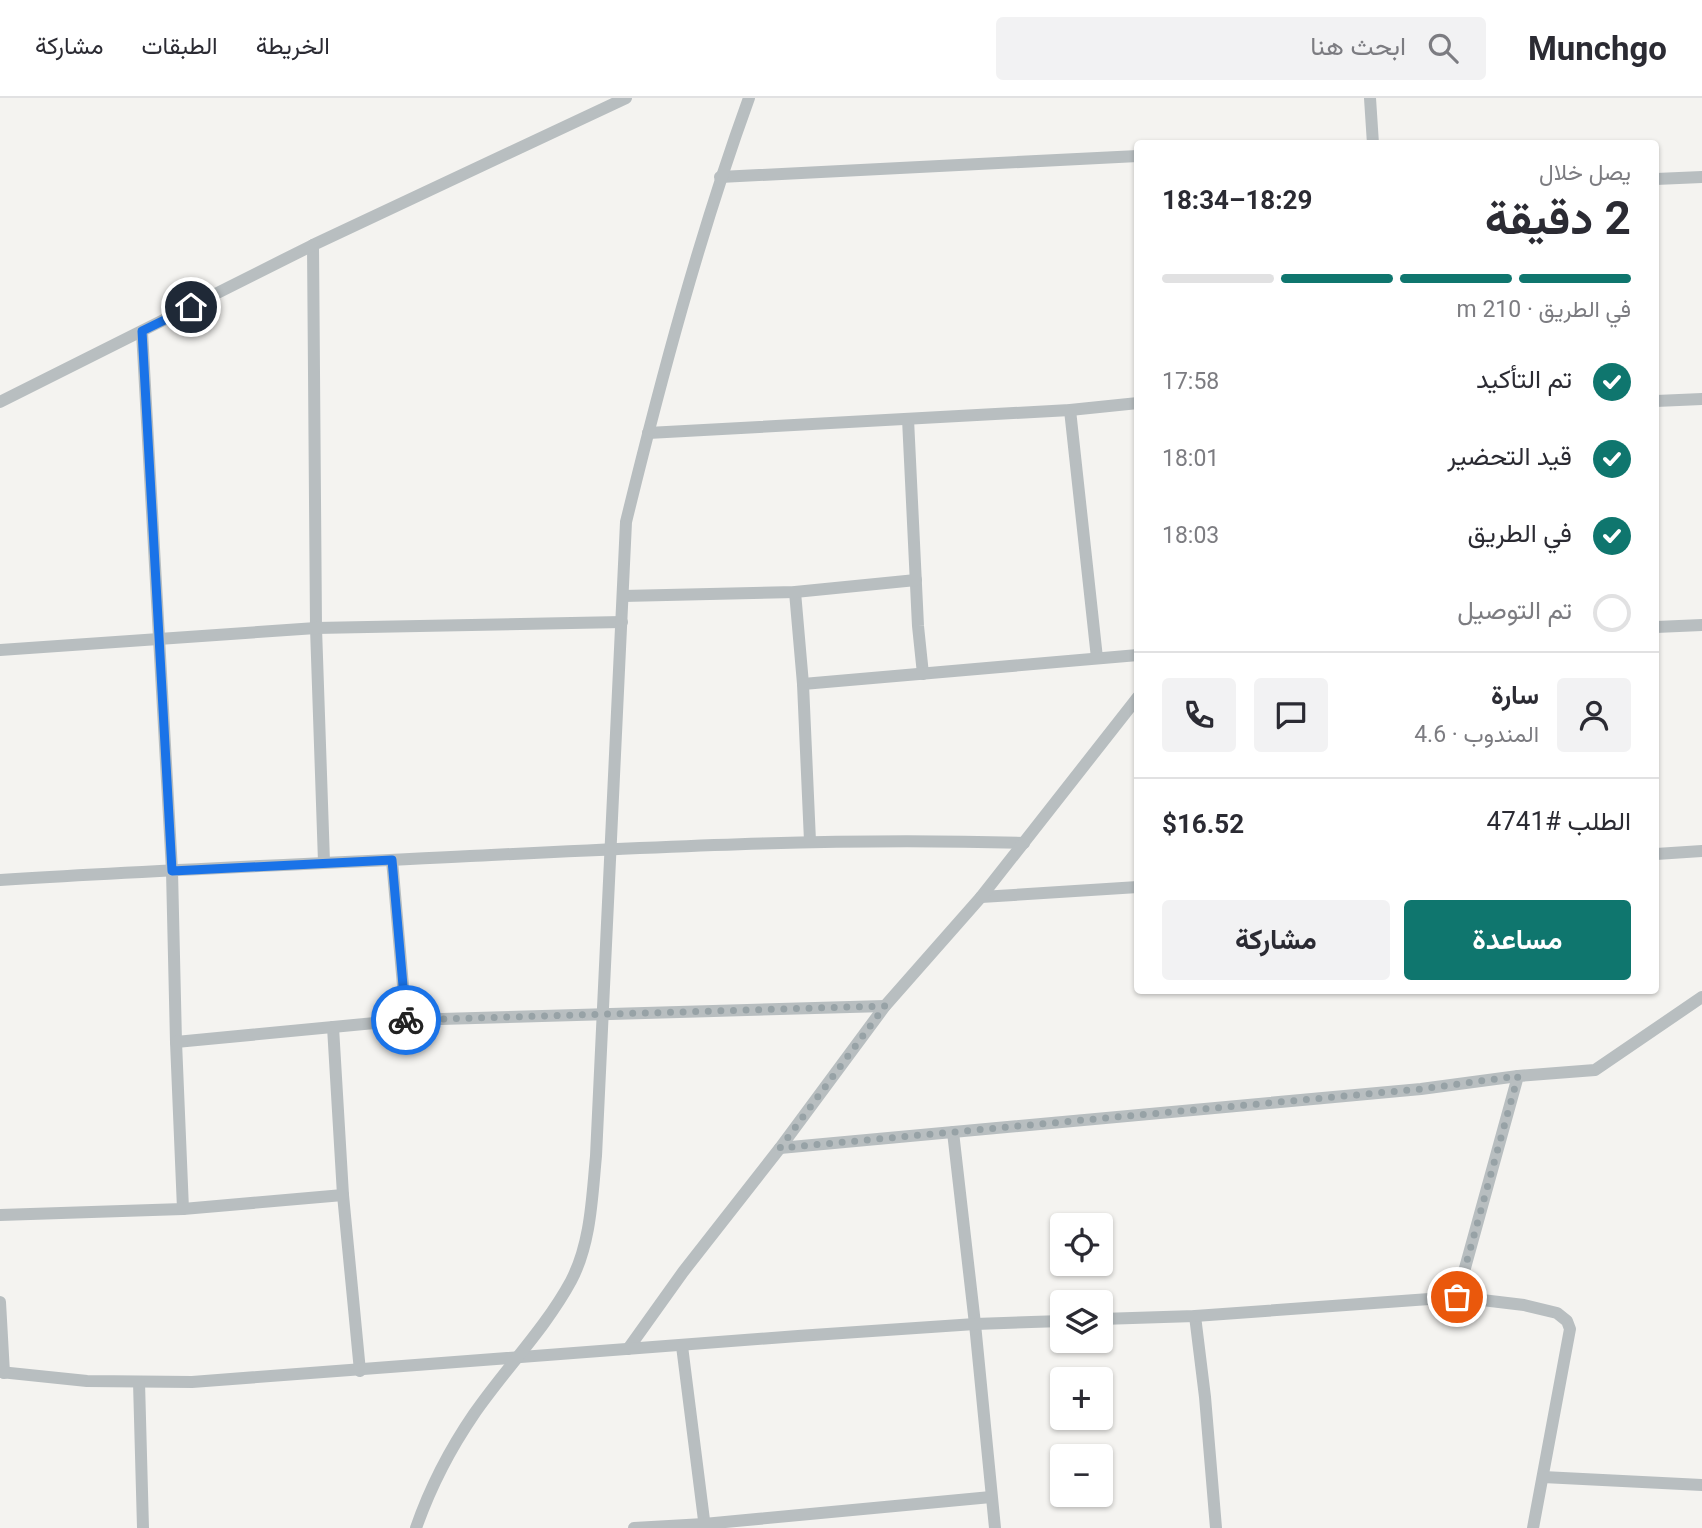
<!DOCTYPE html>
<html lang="ar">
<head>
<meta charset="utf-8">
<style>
  :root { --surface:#fff; --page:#f2f2f3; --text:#2b2b33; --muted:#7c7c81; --line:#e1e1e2; --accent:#0f766e }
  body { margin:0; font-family:Roboto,Vazirmatn,sans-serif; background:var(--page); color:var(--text); direction:rtl; height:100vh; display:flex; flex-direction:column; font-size:26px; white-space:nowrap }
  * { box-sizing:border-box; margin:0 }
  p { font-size:23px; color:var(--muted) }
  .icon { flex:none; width:38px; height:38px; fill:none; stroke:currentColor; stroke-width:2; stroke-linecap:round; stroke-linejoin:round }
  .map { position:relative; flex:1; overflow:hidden; direction:ltr }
  .panel { position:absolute; left:1134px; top:42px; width:525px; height:854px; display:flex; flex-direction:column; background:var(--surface); border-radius:7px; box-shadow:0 2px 5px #0004; direction:rtl }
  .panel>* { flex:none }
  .fabs { position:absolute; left:1050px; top:1115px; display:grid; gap:14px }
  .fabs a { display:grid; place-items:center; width:63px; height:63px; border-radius:7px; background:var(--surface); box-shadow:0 2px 5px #0004; font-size:35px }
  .pin { position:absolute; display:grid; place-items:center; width:60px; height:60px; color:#fff; margin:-30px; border:4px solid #fff; border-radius:50%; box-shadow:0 2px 7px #0007 }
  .courier { position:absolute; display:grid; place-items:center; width:70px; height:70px; margin:-35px; border:5px solid #1a73e8; border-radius:50%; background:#fff; color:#222; box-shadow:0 2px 9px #0007 }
  .summary em { font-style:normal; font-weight:700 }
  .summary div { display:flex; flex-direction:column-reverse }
  .summary { display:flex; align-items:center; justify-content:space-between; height:119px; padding:0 28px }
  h1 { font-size:46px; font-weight:700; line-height:52px }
  .bar { display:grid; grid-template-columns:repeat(4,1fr); gap:10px 7px; align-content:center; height:84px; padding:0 28px }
  .bar i { height:9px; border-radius:5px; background:var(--line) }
  .bar .on { background:var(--accent) }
  .bar p { grid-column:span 4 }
  .line { display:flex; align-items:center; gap:18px; padding:0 28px; border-top:2px solid var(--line) }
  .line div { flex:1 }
  .round { display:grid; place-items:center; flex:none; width:74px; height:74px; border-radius:7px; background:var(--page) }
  ol { padding:0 28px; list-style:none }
  li { display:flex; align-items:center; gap:21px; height:77px }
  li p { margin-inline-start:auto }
  li .icon { padding:7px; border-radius:50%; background:var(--accent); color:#fff; stroke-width:4 }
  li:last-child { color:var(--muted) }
  li i { width:38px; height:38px; border:4px solid var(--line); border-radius:50% }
  .button { display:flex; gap:14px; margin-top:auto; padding:14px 28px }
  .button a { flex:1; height:80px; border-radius:7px; background:var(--accent); color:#fff; font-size:28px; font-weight:700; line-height:80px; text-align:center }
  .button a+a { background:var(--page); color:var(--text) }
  header { display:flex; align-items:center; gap:42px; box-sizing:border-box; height:98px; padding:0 35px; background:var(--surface); border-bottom:2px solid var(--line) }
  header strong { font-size:33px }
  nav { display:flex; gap:38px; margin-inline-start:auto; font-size:24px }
  .search { width:490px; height:63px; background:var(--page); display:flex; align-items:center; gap:18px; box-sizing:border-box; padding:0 24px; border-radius:7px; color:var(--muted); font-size:26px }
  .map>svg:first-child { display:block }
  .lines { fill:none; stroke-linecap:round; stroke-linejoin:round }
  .minor { stroke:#b8bec0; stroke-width:12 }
  .done { stroke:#97a2a6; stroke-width:7; stroke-dasharray:0 12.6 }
  .route { stroke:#1a73e8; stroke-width:9 }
</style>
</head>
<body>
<header>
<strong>Munchgo</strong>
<div class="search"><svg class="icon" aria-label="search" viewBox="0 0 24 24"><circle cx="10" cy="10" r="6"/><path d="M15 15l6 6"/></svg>ابحث هنا</div>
<nav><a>الخريطة</a><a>الطبقات</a><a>مشاركة</a></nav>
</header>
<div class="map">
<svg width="1702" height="1430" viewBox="0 0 1702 1430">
  <rect width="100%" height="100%" fill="#f4f3f0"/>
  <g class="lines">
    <g class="minor">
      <path d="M 1370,0 L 1373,46"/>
      <path d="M 720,79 L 1138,58"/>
      <path d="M 1656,81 L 1702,79"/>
      <path d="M 313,147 L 316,530 L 324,764"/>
      <path d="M 142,234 L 172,773 L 176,944 L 183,1111"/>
      <path d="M 1656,303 L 1702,301"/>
      <path d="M 0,304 L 313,147 L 626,0"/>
      <path d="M 1070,312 L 1097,560"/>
      <path d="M 908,321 L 918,528 L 923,576"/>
      <path d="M 648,335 L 1070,312 L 1138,305"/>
      <path d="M 795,494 L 803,586 L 1138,557"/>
      <path d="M 623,498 L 795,494 L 916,482"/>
      <path d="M 1656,529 L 1702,527"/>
      <path d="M 0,552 L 316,530 L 622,524"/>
      <path d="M 803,586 L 810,743"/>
      <path d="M 1656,756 L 1702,753"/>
      <path d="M 392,762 L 406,922"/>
      <path d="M 0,782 C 156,772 313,766 470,758 C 654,749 839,739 1024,745"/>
      <path d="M 981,799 L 1138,789"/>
      <path d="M 333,929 L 343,1097 L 360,1273"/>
      <path d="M 176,944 L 406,922 L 885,908"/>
      <path d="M 953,1034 L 975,1226 L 995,1430"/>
      <path d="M 780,1050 L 1421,991 L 1518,978"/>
      <path d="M 0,1117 L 183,1111 L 343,1097"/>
      <path d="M 1457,1199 L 1518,978 L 1595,972 L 1702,899"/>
      <path d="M 0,1204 L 4,1275"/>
      <path d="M 1195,1218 L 1205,1299 L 1216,1430"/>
      <path d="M 1101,1221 L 1195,1218 L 1457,1199 L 1524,1207 L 1557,1215 L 1567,1223 L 1570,1231 L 1533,1430"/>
      <path d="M 682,1248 L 705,1430"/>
      <path d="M 628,1251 L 683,1174 L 780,1050 L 885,908 L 981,799 L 1138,599"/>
      <path d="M 0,1274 L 87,1283 L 192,1284 L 798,1238 L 975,1226 L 1062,1223"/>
      <path d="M 139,1284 L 143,1430"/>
      <path d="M 1543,1379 L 1702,1387"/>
      <path d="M 416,1430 C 430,1390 450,1351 474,1316 C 505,1271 545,1231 571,1183 C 591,1145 592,1099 596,1058 L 626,424 C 661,281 699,138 749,0"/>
      <path d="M 634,1430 L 704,1426 L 991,1399"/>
    </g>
  </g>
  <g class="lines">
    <path class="done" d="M 406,922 L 885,908 L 780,1050 L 1421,991 L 1518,978 L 1457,1199"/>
    <path class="route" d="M 191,209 L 142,233 L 172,773 L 392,762 L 406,922"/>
  </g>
</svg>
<div class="fabs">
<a><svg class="icon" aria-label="locate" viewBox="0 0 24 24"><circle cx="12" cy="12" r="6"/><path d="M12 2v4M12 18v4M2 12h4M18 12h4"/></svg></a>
<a><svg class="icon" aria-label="layers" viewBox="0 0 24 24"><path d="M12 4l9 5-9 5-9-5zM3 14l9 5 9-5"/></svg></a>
<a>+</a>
<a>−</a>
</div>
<div class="pin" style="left:1457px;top:1199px;background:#ea580c"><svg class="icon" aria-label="bag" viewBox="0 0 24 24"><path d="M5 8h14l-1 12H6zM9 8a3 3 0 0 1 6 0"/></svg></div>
<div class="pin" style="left:191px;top:209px;background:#1f2937"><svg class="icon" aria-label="home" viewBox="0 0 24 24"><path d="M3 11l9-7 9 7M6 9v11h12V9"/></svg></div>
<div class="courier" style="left:406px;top:922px"><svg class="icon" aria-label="bike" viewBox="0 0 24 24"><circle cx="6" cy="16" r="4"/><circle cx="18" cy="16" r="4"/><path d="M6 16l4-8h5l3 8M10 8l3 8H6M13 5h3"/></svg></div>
<section class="panel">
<div class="summary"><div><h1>2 دقيقة</h1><p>يصل خلال</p></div><em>18:29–18:34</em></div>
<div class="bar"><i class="on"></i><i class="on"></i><i class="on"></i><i></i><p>في الطريق · 210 m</p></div>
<ol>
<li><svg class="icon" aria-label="check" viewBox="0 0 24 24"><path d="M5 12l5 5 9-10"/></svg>تم التأكيد<p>17:58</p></li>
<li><svg class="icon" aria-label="check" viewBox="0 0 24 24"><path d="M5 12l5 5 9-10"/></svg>قيد التحضير<p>18:01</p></li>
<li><svg class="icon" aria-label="check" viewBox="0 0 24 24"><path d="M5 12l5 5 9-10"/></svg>في الطريق<p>18:03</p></li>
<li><i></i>تم التوصيل</li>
</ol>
<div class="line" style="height:126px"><a class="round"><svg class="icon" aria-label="person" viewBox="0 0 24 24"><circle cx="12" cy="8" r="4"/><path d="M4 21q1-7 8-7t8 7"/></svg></a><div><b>سارة</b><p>المندوب · 4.6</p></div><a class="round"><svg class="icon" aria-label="chat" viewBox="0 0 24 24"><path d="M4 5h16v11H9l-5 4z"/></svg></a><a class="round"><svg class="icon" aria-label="phone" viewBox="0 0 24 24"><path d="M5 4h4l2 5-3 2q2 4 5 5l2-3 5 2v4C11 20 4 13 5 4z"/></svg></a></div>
<div class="line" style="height:91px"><div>الطلب #4741</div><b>$16.52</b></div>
<div class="button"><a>مساعدة</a><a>مشاركة</a></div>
</section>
</div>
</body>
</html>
